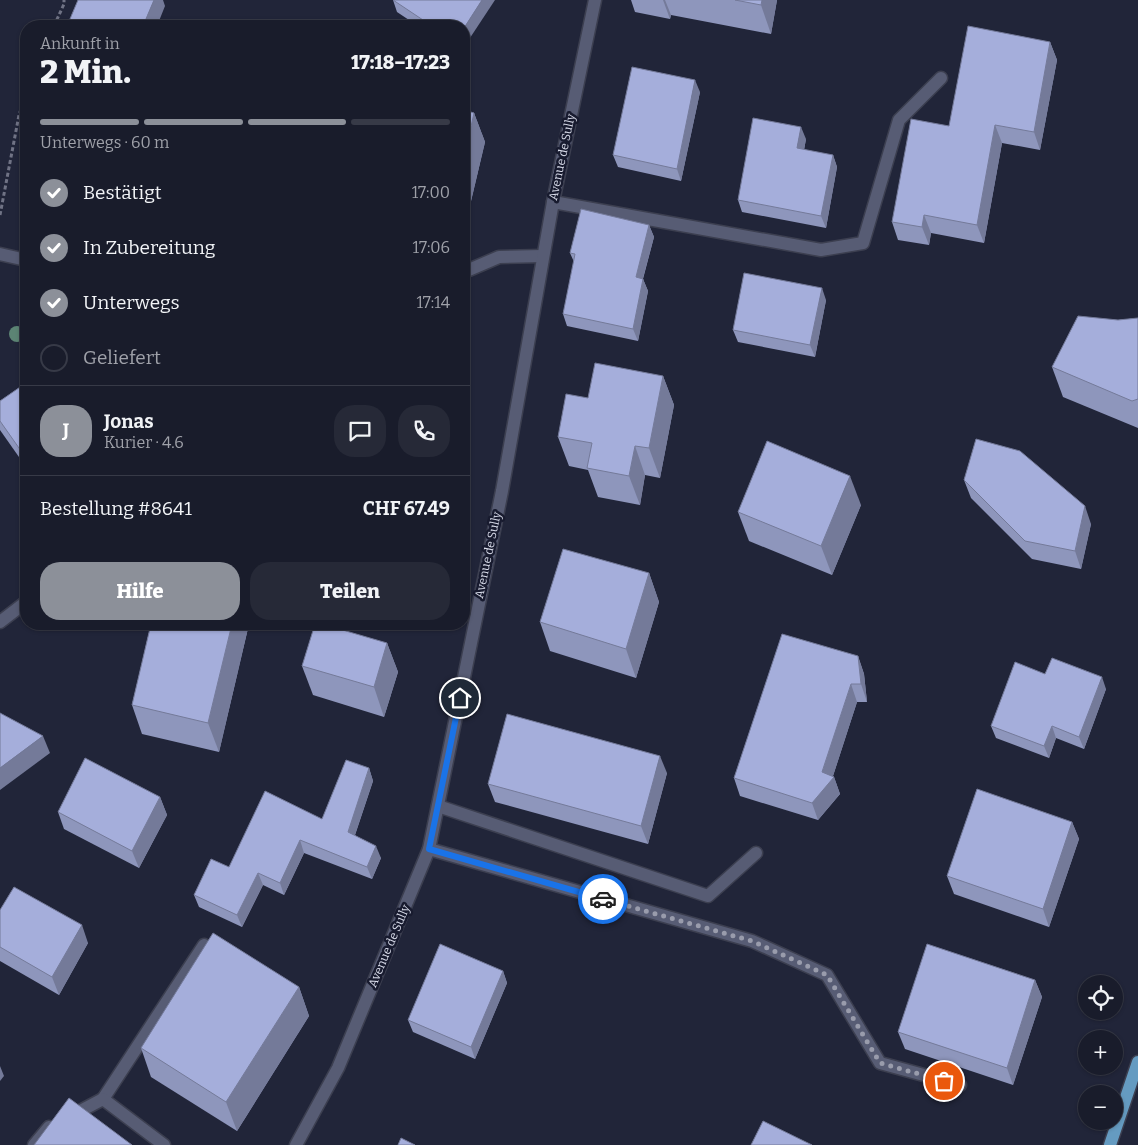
<!DOCTYPE html>
<html lang="de">
<head>
<meta charset="utf-8">
<style>
  :root { --surface:#191c2b; --page:#262937; --text:#f1f3f6; --muted:#9fa1a9; --line:#373a47; --accent:#8c9099 }
  body { margin:0; font-family:Bitter,serif; background:var(--page); color:var(--text); height:100vh; display:flex; flex-direction:column; font-size:19px; white-space:nowrap }
  * { box-sizing:border-box; margin:0 }
  p { font-size:16px; color:var(--muted) }
  .icon { flex:none; width:28px; height:28px; fill:none; stroke:currentColor; stroke-width:2; stroke-linecap:round; stroke-linejoin:round }
  .map { position:relative; flex:1; overflow:hidden }
  .side { position:absolute; left:20px; top:20px; width:450px; height:610px; display:flex; flex-direction:column; background:var(--surface); border-radius:20px; box-shadow:0 1px 4px #0004,0 0 0 1px var(--line) }
  .side>* { flex:none }
  .fabs { position:absolute; left:1078px; top:975px; display:grid; gap:10px }
  .fabs a { display:grid; place-items:center; width:45px; height:45px; border-radius:50%; background:var(--surface); box-shadow:0 1px 4px #0004,0 0 0 1px var(--line); font-size:25px }
  .pin { position:absolute; display:grid; place-items:center; width:42px; height:42px; color:#fff; margin:-21px; border:2px solid #fff; border-radius:50%; box-shadow:0 1px 5px #0007 }
  .courier { position:absolute; display:grid; place-items:center; width:50px; height:50px; margin:-25px; border:4px solid #1a73e8; border-radius:50%; background:#fff; color:#222; box-shadow:0 1px 6px #0007 }
  .head em { font-style:normal; font-weight:800 }
  .head div { display:flex; flex-direction:column-reverse }
  .head { display:flex; align-items:center; justify-content:space-between; height:85px; padding:0 20px }
  h1 { font-size:32px; font-weight:800; line-height:38px }
  .bar { display:grid; grid-template-columns:repeat(4,1fr); gap:8px 5px; align-content:center; height:60px; padding:0 20px }
  .bar i { height:6px; border-radius:4px; background:var(--line) }
  .bar .current { background:var(--accent) }
  .bar p { grid-column:span 4 }
  .line { display:flex; align-items:center; gap:12px; padding:0 20px; border-top:1px solid var(--line) }
  .line div { flex:1 }
  .round { display:grid; place-items:center; flex:none; width:52px; height:52px; border-radius:20px; background:var(--page) }
  ol { padding:0 20px; list-style:none }
  li { display:flex; align-items:center; gap:15px; height:55px }
  li p { margin-inline-start:auto }
  li .icon { padding:5px; border-radius:50%; background:var(--accent); color:#fff; stroke-width:4 }
  li:last-child { color:var(--muted) }
  li i { width:28px; height:28px; border:2px solid var(--line); border-radius:50% }
  .action { display:flex; gap:10px; margin-top:auto; padding:10px 20px }
  .action a { flex:1; height:58px; border-radius:20px; background:var(--accent); color:#fff; font-size:20px; font-weight:800; line-height:58px; text-align:center }
  .action a+a { background:var(--page); color:var(--text) }
  .map>svg:first-child { display:block }
  .lines { fill:none; stroke-linecap:round; stroke-linejoin:round }
  .minor-casing { stroke:#3c3f50; stroke-width:15 }
  .major-casing { stroke:#3c3f50; stroke-width:15 }
  .path { stroke:#707385; stroke-width:3; stroke-dasharray:4 2.5; stroke-linecap:butt }
  .minor { stroke:#575c74; stroke-width:12 }
  .major { stroke:#659bc1; stroke-width:12 }
  .tree { fill:#5c8474 }
  .wall { fill:#8e96bc }
  .shaded-wall { fill:#747a99 }
  .building { fill:#a5aedb; stroke:#747a99 }
  .done { stroke:#999cac; stroke-width:5; stroke-dasharray:0 9 }
  .route { stroke:#1a73e8; stroke-width:6 }
  .labels { text-anchor:middle; dominant-baseline:central; stroke-width:5; stroke-linejoin:round; paint-order:stroke }
  .street-label { font-size:12px; fill:#d9dcea; stroke:#181b2f }
</style>
</head>
<body>
<div class="map">
<svg width="1138" height="1145" viewBox="0 0 1138 1145">
  <rect width="100%" height="100%" fill="#212539"/>
  <g class="lines">
    <defs>
      <g id="minor">
        <path d="M 553,202 L 821,250 L 863,243 L 899,120 L 941,78"/>
        <path d="M 0,254 L 26,260"/>
        <path d="M 464,272 L 499,257 L 542,256"/>
        <path d="M 0,622 L 26,602"/>
        <path d="M 438,806 L 708,896 L 756,853"/>
        <path d="M 429,849 L 752,941 L 827,975 L 880,1063 L 960,1085"/>
        <path d="M 103,1099 L 204,945"/>
        <path d="M 69,1117 L 103,1099 L 164,1145"/>
        <path d="M 34,1145 L 49,1127"/>
        <path d="M 296,1145 L 338,1068 L 429,849 L 502,491 L 553,202 L 595,0"/>
      </g>
      <path id="major" d="M 1110,1145 L 1138,1062"/>
    </defs>
    <use href="#minor" class="minor-casing"/>
    <use href="#major" class="major-casing"/>
    <g class="path">
      <path d="M 54,26 L 64,4 L 64,0"/>
      <path d="M 0,215 L 19,115 L 26,94"/>
    </g>
    <use href="#minor" class="minor"/>
    <use href="#major" class="major"/>
  </g>
  <circle class="tree" cx="17" cy="334" r="8"/>
  <g class="wall">
    <path d="M 393,0 L 464,26 L 418,26 L 397,12 Z"/>
    <path d="M 631,0 L 777,0 L 771,34 L 671,15 L 670,19 L 635,12 Z"/>
    <path d="M 1050,42 L 1057,60 L 1040,150 L 1002,143 L 984,243 L 931,233 L 929,245 L 898,240 L 892,222 L 949,126 Z"/>
    <path d="M 700,92 L 681,181 L 618,167 L 613,155 Z"/>
    <path d="M 464,110 L 474,113 L 485,142 L 467,218 L 464,217 Z"/>
    <path d="M 806,139 L 804,150 L 833,155 L 837,167 L 826,228 L 742,212 L 738,200 Z"/>
    <path d="M 649,225 L 654,237 L 643,279 L 648,291 L 638,341 L 567,326 L 563,314 L 574,262 L 570,253 Z"/>
    <path d="M 826,300 L 815,357 L 738,342 L 733,330 Z"/>
    <path d="M 1138,318 L 1138,428 L 1063,397 L 1052,367 L 1118,320 Z"/>
    <path d="M 663,376 L 674,405 L 660,478 L 645,475 L 640,505 L 598,497 L 588,470 L 569,466 L 558,437 L 588,398 Z"/>
    <path d="M 26,383 L 26,467 L 0,430 L 0,401 Z"/>
    <path d="M 964,480 L 1091,524 L 1081,569 L 1032,559 L 971,498 Z"/>
    <path d="M 861,505 L 832,575 L 749,541 L 738,512 Z"/>
    <path d="M 649,573 L 659,602 L 636,678 L 550,651 L 540,622 Z"/>
    <path d="M 151,624 L 249,624 L 219,752 L 142,734 L 132,705 Z"/>
    <path d="M 387,643 L 398,672 L 384,717 L 313,695 L 302,666 Z"/>
    <path d="M 858,656 L 864,674 L 867,702 L 857,702 L 833,776 L 834,777 L 840,794 L 818,820 L 740,796 L 734,778 Z"/>
    <path d="M 1045,674 L 1106,689 L 1084,749 L 1056,738 L 1049,758 L 996,738 L 991,726 Z"/>
    <path d="M 369,768 L 373,781 L 355,835 L 381,858 L 372,879 L 304,853 L 284,895 L 263,885 L 242,927 L 199,907 L 194,895 L 229,867 L 322,819 Z"/>
    <path d="M 667,773 L 648,844 L 495,802 L 488,784 Z"/>
    <path d="M 160,797 L 167,815 L 139,868 L 64,829 L 58,812 Z"/>
    <path d="M 1072,822 L 1079,839 L 1049,927 L 954,894 L 947,876 Z"/>
    <path d="M 0,910 L 88,943 L 59,995 L 0,961 Z"/>
    <path d="M 503,971 L 507,983 L 475,1059 L 413,1032 L 408,1020 Z"/>
    <path d="M 1035,980 L 1042,997 L 1013,1085 L 905,1049 L 898,1032 Z"/>
    <path d="M 299,987 L 309,1016 L 237,1131 L 151,1077 L 141,1048 Z"/>
  </g>
  <g class="shaded-wall">
    <path d="M 154,0 L 163,0 L 165,6 L 157,26 L 143,26 Z"/>
    <path d="M 482,0 L 495,0 L 464,47 L 464,28 Z"/>
    <path d="M 663,0 L 665,0 L 671,15 L 670,19 Z"/>
    <path d="M 762,0 L 777,0 L 771,34 L 761,5 Z"/>
    <path d="M 1050,42 L 1057,60 L 1040,150 L 1034,132 Z"/>
    <path d="M 695,80 L 700,92 L 681,181 L 677,169 Z"/>
    <path d="M 474,113 L 485,142 L 467,218 L 464,209 L 464,158 Z"/>
    <path d="M 995,125 L 1002,143 L 984,243 L 977,225 Z"/>
    <path d="M 801,127 L 806,139 L 802,161 L 797,148 Z"/>
    <path d="M 833,155 L 837,167 L 826,228 L 821,216 Z"/>
    <path d="M 924,215 L 931,233 L 929,245 L 922,227 Z"/>
    <path d="M 649,225 L 654,237 L 640,289 L 636,277 Z"/>
    <path d="M 643,279 L 648,291 L 638,341 L 633,329 Z"/>
    <path d="M 822,288 L 826,300 L 815,357 L 810,345 Z"/>
    <path d="M 663,376 L 674,405 L 660,478 L 649,448 Z"/>
    <path d="M 464,396 L 466,402 L 464,415 Z"/>
    <path d="M 635,446 L 645,475 L 640,505 L 629,476 Z"/>
    <path d="M 850,476 L 861,505 L 832,575 L 821,546 Z"/>
    <path d="M 1085,506 L 1091,524 L 1081,569 L 1075,551 Z"/>
    <path d="M 649,573 L 659,602 L 636,678 L 626,649 Z"/>
    <path d="M 232,624 L 249,624 L 219,752 L 208,723 Z"/>
    <path d="M 387,643 L 398,672 L 384,717 L 374,687 Z"/>
    <path d="M 858,656 L 864,674 L 867,702 L 861,684 Z"/>
    <path d="M 1102,677 L 1106,689 L 1084,749 L 1079,737 Z"/>
    <path d="M 851,684 L 857,702 L 832,779 L 834,777 L 840,794 L 818,820 L 812,803 Z"/>
    <path d="M 1052,726 L 1056,738 L 1049,758 L 1044,746 Z"/>
    <path d="M 43,736 L 50,753 L 0,790 L 0,768 Z"/>
    <path d="M 660,756 L 667,773 L 648,844 L 641,826 Z"/>
    <path d="M 369,768 L 373,781 L 352,844 L 348,832 Z"/>
    <path d="M 160,797 L 167,815 L 139,868 L 132,851 Z"/>
    <path d="M 1072,822 L 1079,839 L 1049,927 L 1043,909 Z"/>
    <path d="M 300,840 L 304,853 L 284,895 L 280,883 Z"/>
    <path d="M 376,846 L 381,858 L 372,879 L 367,867 Z"/>
    <path d="M 258,873 L 263,885 L 242,927 L 237,915 Z"/>
    <path d="M 82,925 L 88,943 L 59,995 L 52,977 Z"/>
    <path d="M 503,971 L 507,983 L 475,1059 L 471,1047 Z"/>
    <path d="M 1035,980 L 1042,997 L 1013,1085 L 1007,1068 Z"/>
    <path d="M 299,987 L 309,1016 L 237,1131 L 226,1102 Z"/>
    <path d="M 0,1066 L 4,1076 L 0,1081 Z"/>
  </g>
  <g class="building">
    <path d="M 78,0 L 154,0 L 143,26 L 67,26 Z"/>
    <path d="M 393,0 L 482,0 L 464,28 L 464,26 L 432,26 Z"/>
    <path d="M 735,0 L 762,0 L 761,5 Z"/>
    <path d="M 968,26 L 1050,42 L 1034,132 L 995,125 L 977,225 L 924,215 L 922,227 L 892,222 L 911,119 L 949,126 Z"/>
    <path d="M 632,67 L 695,80 L 677,169 L 613,155 Z"/>
    <path d="M 464,110 L 474,113 L 464,158 Z"/>
    <path d="M 753,118 L 801,127 L 797,148 L 833,155 L 821,216 L 738,200 Z"/>
    <path d="M 581,209 L 649,225 L 636,277 L 643,279 L 633,329 L 563,314 L 575,254 L 570,253 Z"/>
    <path d="M 744,273 L 822,288 L 810,345 L 733,330 Z"/>
    <path d="M 1078,316 L 1118,320 L 1138,318 L 1138,399 L 1132,401 L 1052,367 Z"/>
    <path d="M 595,363 L 663,376 L 649,448 L 635,446 L 629,476 L 587,468 L 592,443 L 558,437 L 566,394 L 588,398 Z"/>
    <path d="M 26,383 L 26,458 L 0,421 L 0,401 Z"/>
    <path d="M 976,439 L 1020,451 L 1085,506 L 1075,551 L 1025,541 L 964,480 Z"/>
    <path d="M 767,441 L 850,476 L 821,546 L 738,512 Z"/>
    <path d="M 563,549 L 649,573 L 626,649 L 540,622 Z"/>
    <path d="M 151,624 L 232,624 L 208,723 L 132,705 Z"/>
    <path d="M 315,624 L 322,624 L 387,643 L 374,687 L 302,666 Z"/>
    <path d="M 782,634 L 858,656 L 861,684 L 851,684 L 822,772 L 834,777 L 812,803 L 734,778 Z"/>
    <path d="M 1052,658 L 1102,677 L 1079,737 L 1052,726 L 1044,746 L 991,726 L 1015,662 L 1045,674 Z"/>
    <path d="M 0,713 L 43,736 L 0,768 Z"/>
    <path d="M 507,714 L 660,756 L 641,826 L 488,784 Z"/>
    <path d="M 85,758 L 160,797 L 132,851 L 58,812 Z"/>
    <path d="M 346,760 L 369,768 L 348,832 L 376,846 L 367,867 L 300,840 L 280,883 L 258,873 L 237,915 L 194,895 L 211,859 L 229,867 L 265,791 L 322,819 Z"/>
    <path d="M 977,789 L 1072,822 L 1043,909 L 947,876 Z"/>
    <path d="M 14,887 L 82,925 L 52,977 L 0,947 L 0,910 Z"/>
    <path d="M 213,933 L 299,987 L 226,1102 L 141,1048 Z"/>
    <path d="M 440,944 L 503,971 L 471,1047 L 408,1020 Z"/>
    <path d="M 927,944 L 1035,980 L 1007,1068 L 898,1032 Z"/>
    <path d="M 69,1098 L 132,1145 L 34,1145 Z"/>
    <path d="M 763,1121 L 812,1145 L 751,1145 Z"/>
    <path d="M 401,1138 L 415,1145 L 398,1145 Z"/>
  </g>
  <g class="lines">
    <path class="done" d="M 603,899 L 752,941 L 827,975 L 880,1063 L 944,1081"/>
    <path class="route" d="M 460,698 L 429,849 L 603,899"/>
  </g>
  <g class="labels">
    <g class="street-label">
      <text transform="translate(562 157) rotate(-78)">Avenue de Sully</text>
      <text transform="translate(488 555) rotate(-78)">Avenue de Sully</text>
      <text transform="translate(389 946) rotate(-67)">Avenue de Sully</text>
    </g>
  </g>
</svg>
<div class="fabs">
<a><svg class="icon" aria-label="locate" viewBox="0 0 24 24"><circle cx="12" cy="12" r="6"/><path d="M12 2v4M12 18v4M2 12h4M18 12h4"/></svg></a>
<a>+</a>
<a>−</a>
</div>
<div class="pin" style="left:944px;top:1081px;background:#ea580c"><svg class="icon" aria-label="bag" viewBox="0 0 24 24"><path d="M5 8h14l-1 12H6zM9 8a3 3 0 0 1 6 0"/></svg></div>
<div class="pin" style="left:460px;top:698px;background:#1f2937"><svg class="icon" aria-label="home" viewBox="0 0 24 24"><path d="M3 11l9-7 9 7M6 9v11h12V9"/></svg></div>
<div class="courier" style="left:603px;top:899px"><svg class="icon" aria-label="car" viewBox="0 0 24 24"><path d="M5 17H2v-5l4-1 3-4h7l3 4 3 1v5h-3M9 17h6M6 11h13"/><circle cx="7" cy="17" r="2"/><circle cx="17" cy="17" r="2"/></svg></div>
<section class="side">
<div class="head"><div><h1>2 Min.</h1><p>Ankunft in</p></div><em>17:18–17:23</em></div>
<div class="bar"><i class="current"></i><i class="current"></i><i class="current"></i><i></i><p>Unterwegs · 60 m</p></div>
<ol>
<li><svg class="icon" aria-label="check" viewBox="0 0 24 24"><path d="M5 12l5 5 9-10"/></svg>Bestätigt<p>17:00</p></li>
<li><svg class="icon" aria-label="check" viewBox="0 0 24 24"><path d="M5 12l5 5 9-10"/></svg>In Zubereitung<p>17:06</p></li>
<li><svg class="icon" aria-label="check" viewBox="0 0 24 24"><path d="M5 12l5 5 9-10"/></svg>Unterwegs<p>17:14</p></li>
<li><i></i>Geliefert</li>
</ol>
<div class="line" style="height:90px"><b class="round" style="background:var(--accent);color:#fff">J</b><div><b>Jonas</b><p>Kurier · 4.6</p></div><a class="round"><svg class="icon" aria-label="chat" viewBox="0 0 24 24"><path d="M4 5h16v11H9l-5 4z"/></svg></a><a class="round"><svg class="icon" aria-label="phone" viewBox="0 0 24 24"><path d="M5 4h4l2 5-3 2q2 4 5 5l2-3 5 2v4C11 20 4 13 5 4z"/></svg></a></div>
<div class="line" style="height:65px"><div>Bestellung #8641</div><b>CHF 67.49</b></div>
<div class="action"><a>Hilfe</a><a>Teilen</a></div>
</section>
</div>
</body>
</html>
